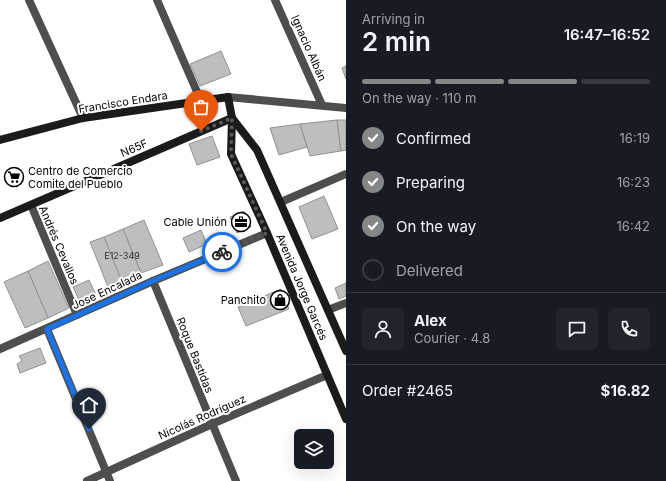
<!DOCTYPE html>
<html lang="en">
<head>
<meta charset="utf-8">
<style>
  :root { --surface:#171b24; --page:#20242c; --text:#f1f3f6; --muted:#9ea1a6; --line:#363941; --accent:#858687 }
  body { margin:0; font-family:Inter,sans-serif; background:var(--page); color:var(--text); height:100vh; display:flex; flex-direction:column; font-size:15px; white-space:nowrap }
  * { box-sizing:border-box; margin:0 }
  p { font-size:13px; color:var(--muted) }
  .icon { flex:none; width:22px; height:22px; fill:none; stroke:currentColor; stroke-width:2; stroke-linecap:round; stroke-linejoin:round }
  .map { position:relative; flex:1; overflow:hidden }
  .side { display:flex; flex-direction:column; background:var(--surface); width:320px }
  .side>* { flex:none }
  .buttons { position:absolute; left:294px; top:429px; display:grid; gap:8px }
  .buttons a { display:grid; place-items:center; width:40px; height:40px; border-radius:6px; background:var(--surface); box-shadow:0 4px 16px #0002; font-size:20px }
  .pin { position:absolute; display:grid; place-items:center; width:34px; height:34px; color:#fff; margin:-41px -17px; border-radius:50% 50% 50% 0; rotate:-45deg; box-shadow:0 0 4px #0007 }
  .pin .icon { rotate:45deg }
  .courier { position:absolute; display:grid; place-items:center; width:40px; height:40px; margin:-20px; border:3px solid #1a73e8; border-radius:50%; background:#fff; color:#222; box-shadow:0 1px 5px #0007 }
  .overview em { font-style:normal; font-weight:600 }
  .overview div { display:flex; flex-direction:column-reverse }
  .overview { display:flex; align-items:center; justify-content:space-between; height:68px; padding:0 16px }
  h1 { font-size:26px; font-weight:600; line-height:30px }
  .bar { display:grid; grid-template-columns:repeat(4,1fr); gap:6px 4px; align-content:center; height:48px; padding:0 16px }
  .bar i { height:5px; border-radius:3px; background:var(--line) }
  .bar .current { background:var(--accent) }
  .bar p { grid-column:span 4 }
  .line { display:flex; align-items:center; gap:10px; padding:0 16px; border-top:1px solid var(--line) }
  .line div { flex:1 }
  .round { display:grid; place-items:center; flex:none; width:42px; height:42px; border-radius:6px; background:var(--page) }
  ol { padding:0 16px; list-style:none }
  li { display:flex; align-items:center; gap:12px; height:44px }
  li p { margin-inline-start:auto }
  li .icon { padding:4px; border-radius:50%; background:var(--accent); color:#fff; stroke-width:4 }
  li:last-child { color:var(--muted) }
  li i { width:22px; height:22px; border:2px solid var(--line); border-radius:50% }
  main { display:flex; flex:1; min-height:0 }
  .map>svg:first-child { display:block }
  .building { fill:#bebebe; stroke:#929292 }
  .lines { fill:none; stroke-linecap:round; stroke-linejoin:round }
  .street { stroke:#4e4e4e; stroke-width:8 }
  .secondary { stroke:#1b1b1b; stroke-width:8 }
  .done { stroke:#595959; stroke-width:4; stroke-dasharray:0 7.2 }
  .route { stroke:#1a73e8; stroke-width:5 }
  .labels { text-anchor:middle; dominant-baseline:central; stroke-width:4; stroke-linejoin:round; paint-order:stroke }
  .number-label { font-size:9px; fill:#303030 }
  .street-label { font-size:11px; fill:#000; stroke:#fff }
  .poi-label { font-size:11px; fill:#000; stroke:#fff; text-anchor:end }
</style>
</head>
<body>
<main>
<div class="map">
<svg width="346" height="481" viewBox="0 0 346 481">
  <rect width="100%" height="100%" fill="#fff"/>
  <g class="building">
    <path d="M 221,51 L 231,74 L 200,86 L 190,64 Z"/>
    <path d="M 346,66 L 346,79 L 342,68 Z"/>
    <path d="M 337,120 L 341,151 L 310,156 L 300,124 Z"/>
    <path d="M 337,120 L 346,120 L 346,150 L 341,151 Z"/>
    <path d="M 300,124 L 307,147 L 279,155 L 270,128 Z"/>
    <path d="M 212,136 L 220,157 L 197,165 L 189,144 Z"/>
    <path d="M 324,196 L 338,229 L 312,239 L 299,207 Z"/>
    <path d="M 244,211 L 251,227 L 237,233 L 230,217 Z"/>
    <path d="M 144,220 L 163,265 L 141,273 L 123,229 Z"/>
    <path d="M 123,229 L 141,273 L 122,282 L 104,237 Z"/>
    <path d="M 201,230 L 207,244 L 189,252 L 183,238 Z"/>
    <path d="M 104,237 L 122,282 L 108,287 L 90,242 Z"/>
    <path d="M 48,261 L 69,308 L 48,318 L 28,271 Z"/>
    <path d="M 28,271 L 48,318 L 25,328 L 4,282 Z"/>
    <path d="M 89,280 L 96,295 L 80,302 L 73,287 Z"/>
    <path d="M 346,283 L 346,296 L 339,299 L 335,288 Z"/>
    <path d="M 281,289 L 289,309 L 246,326 L 238,307 Z"/>
    <path d="M 40,348 L 46,363 L 20,373 L 17,364 L 22,361 L 19,356 Z"/>
  </g>
  <g class="lines">
    <g class="street">
      <path d="M 29,0 L 83,118"/>
      <path d="M 157,0 L 201,101"/>
      <path d="M 275,0 L 322,105"/>
      <path d="M 228,97 L 346,108"/>
      <path d="M 281,202 L 346,174"/>
      <path d="M 31,205 L 77,315"/>
      <path d="M 153,281 L 236,481"/>
      <path d="M 328,310 L 346,303"/>
      <path d="M 47,329 L 110,481"/>
      <path d="M 0,349 L 153,281 L 267,233"/>
      <path d="M 87,481 L 212,424 L 327,375"/>
    </g>
    <g class="secondary">
      <path d="M 232,118 L 257,150 L 346,351"/>
      <path d="M 0,140 L 83,118 L 228,97 L 232,118 L 231,154 L 267,233 L 346,419"/>
      <path d="M 0,218 L 232,118"/>
    </g>
  </g>
  <g class="lines">
    <path class="done" d="M 201,131 L 232,118 L 231,154 L 267,233 L 222,252"/>
    <path class="route" d="M 89,429 L 47,329 L 153,281 L 222,252"/>
  </g>
  <defs>
    <symbol id="supermarket-ring" viewBox="-11 -11 22 22"><circle r="9.5" fill="#fff" stroke="#000" stroke-width="1.5"/><path d="M-6-5.5h2.5l.6 2H6L4.5 2H-2.5L-4.4-4H-6ZM-1.5 3.2a1.3 1.3 0 1 0 .1 0ZM3 3.2a1.3 1.3 0 1 0 .1 0Z" fill="#000"/></symbol>
    <symbol id="office-ring" viewBox="-11 -11 22 22"><circle r="9.5" fill="#fff" stroke="#000" stroke-width="1.5"/><path d="M-6-3h4V-5.5h4V-3h4V5H-6ZM-1-4.5V-3h2v-1.5ZM-6 0V1H6V0Z" fill="#000"/></symbol>
    <symbol id="shop-ring" viewBox="-11 -11 22 22"><circle r="9.5" fill="#fff" stroke="#000" stroke-width="1.5"/><path d="M-5-2.5h2.3a2.7 3.5 0 0 1 5.4 0H5L5.5 6h-11ZM-1.5-2.5h3a1.5 2.3 0 0 0-3 0Z" fill="#000"/></symbol>
  </defs>
  <g fill-rule="evenodd">
    <use href="#supermarket-ring" x="3" y="166" width="22" height="22"/>
    <use href="#office-ring" x="230" y="211" width="22" height="22"/>
    <use href="#shop-ring" x="269" y="289" width="22" height="22"/>
  </g>
  <g class="labels">
    <g class="number-label">
      <text x="122" y="255">E12-349</text>
    </g>
    <g class="street-label">
      <text transform="translate(309 48) rotate(66)">Ignacio Albán</text>
      <text transform="translate(123 102) rotate(-9)">Francisco Endara</text>
      <text transform="translate(134 148) rotate(-23)">N65F</text>
      <text transform="translate(59 245) rotate(67)">Andrés Cevallos</text>
      <text transform="translate(302 287) rotate(67)">Avenida Jorge Garcés</text>
      <text transform="translate(107 290) rotate(-25)">Jose Encalada</text>
      <text transform="translate(195 355) rotate(68)">Roque Bastidas</text>
      <text transform="translate(202 417) rotate(-24)">Nicolás Rodríguez</text>
    </g>
    <g class="poi-label">
      <text x="28" y="171" text-anchor="start">Centro de Comercio<tspan x="28" dy="13">Comite del Pueblo</tspan></text>
      <text x="227" y="222">Cable Unión</text>
      <text x="266" y="300">Panchito</text>
    </g>
  </g>
</svg>
<div class="buttons">
<a><svg class="icon" aria-label="layers" viewBox="0 0 24 24"><path d="M12 4l9 5-9 5-9-5zM3 14l9 5 9-5"/></svg></a>
</div>
<div class="pin" style="left:201px;top:131px;background:#ea580c"><svg class="icon" aria-label="bag" viewBox="0 0 24 24"><path d="M5 8h14l-1 12H6zM9 8a3 3 0 0 1 6 0"/></svg></div>
<div class="pin" style="left:89px;top:429px;background:#1f2937"><svg class="icon" aria-label="home" viewBox="0 0 24 24"><path d="M3 11l9-7 9 7M6 9v11h12V9"/></svg></div>
<div class="courier" style="left:222px;top:252px"><svg class="icon" aria-label="bike" viewBox="0 0 24 24"><circle cx="6" cy="16" r="4"/><circle cx="18" cy="16" r="4"/><path d="M6 16l4-8h5l3 8M10 8l3 8H6M13 5h3"/></svg></div>
</div>
<section class="side">
<div class="overview"><div><h1>2 min</h1><p>Arriving in</p></div><em>16:47–16:52</em></div>
<div class="bar"><i class="current"></i><i class="current"></i><i class="current"></i><i></i><p>On the way · 110 m</p></div>
<ol>
<li><svg class="icon" aria-label="check" viewBox="0 0 24 24"><path d="M5 12l5 5 9-10"/></svg>Confirmed<p>16:19</p></li>
<li><svg class="icon" aria-label="check" viewBox="0 0 24 24"><path d="M5 12l5 5 9-10"/></svg>Preparing<p>16:23</p></li>
<li><svg class="icon" aria-label="check" viewBox="0 0 24 24"><path d="M5 12l5 5 9-10"/></svg>On the way<p>16:42</p></li>
<li><i></i>Delivered</li>
</ol>
<div class="line" style="height:72px"><a class="round"><svg class="icon" aria-label="person" viewBox="0 0 24 24"><circle cx="12" cy="8" r="4"/><path d="M4 21q1-7 8-7t8 7"/></svg></a><div><b>Alex</b><p>Courier · 4.8</p></div><a class="round"><svg class="icon" aria-label="chat" viewBox="0 0 24 24"><path d="M4 5h16v11H9l-5 4z"/></svg></a><a class="round"><svg class="icon" aria-label="phone" viewBox="0 0 24 24"><path d="M5 4h4l2 5-3 2q2 4 5 5l2-3 5 2v4C11 20 4 13 5 4z"/></svg></a></div>
<div class="line" style="height:52px"><div>Order #2465</div><b>$16.82</b></div>
</section>
</main>
</body>
</html>
